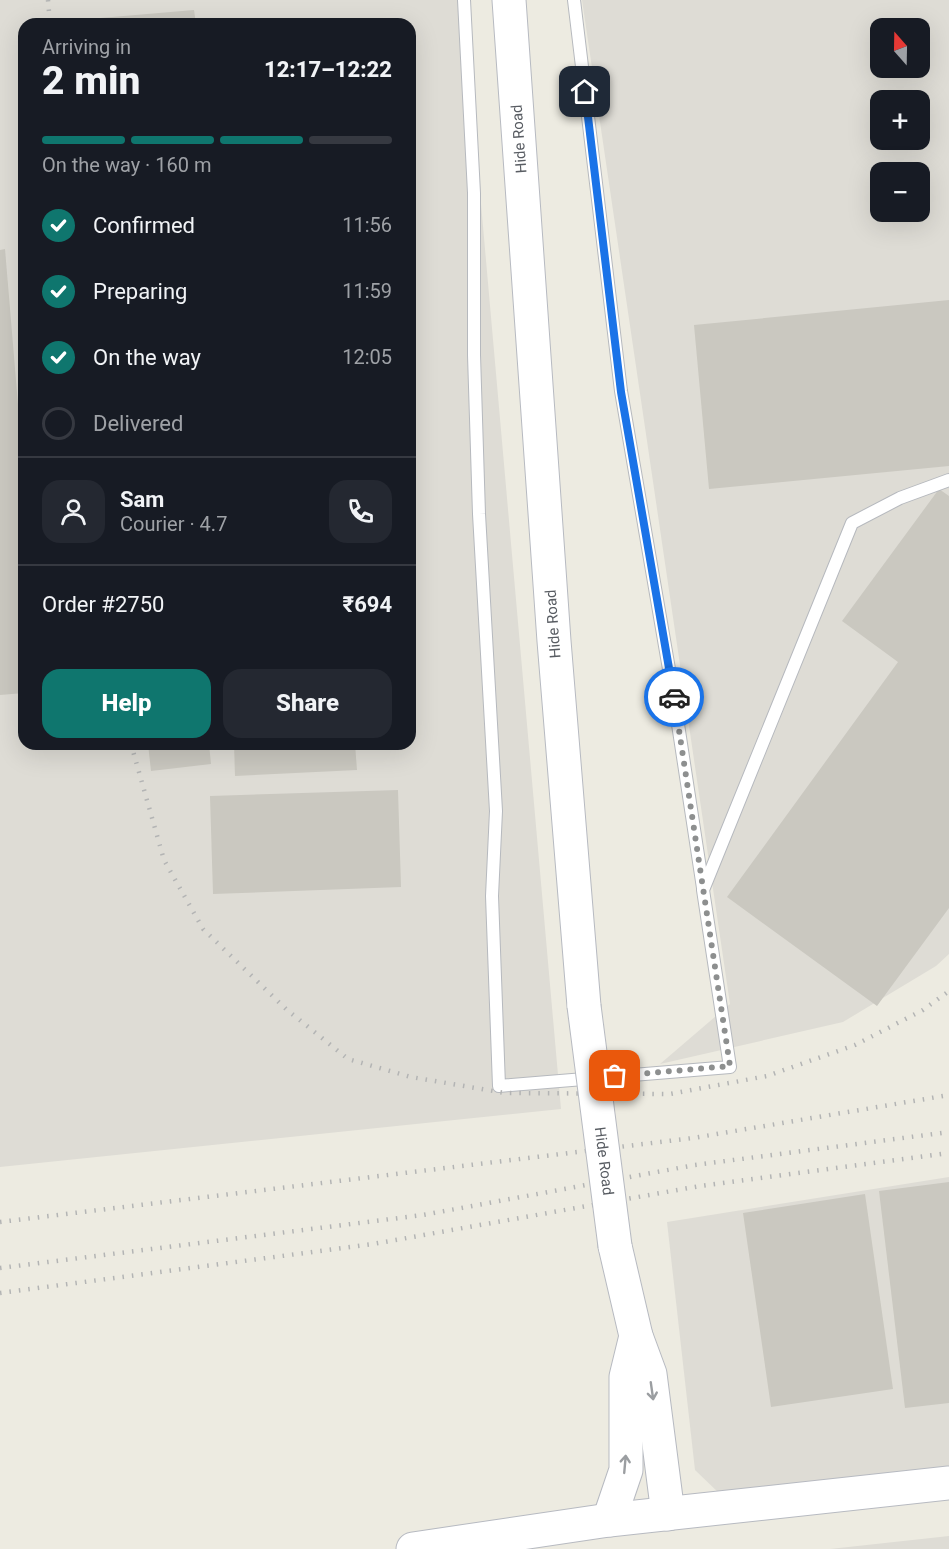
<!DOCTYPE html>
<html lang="en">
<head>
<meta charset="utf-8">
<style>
  :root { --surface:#171b24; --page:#242831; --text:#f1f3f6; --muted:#9ea1a6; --line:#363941; --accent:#0f766e }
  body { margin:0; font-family:Roboto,sans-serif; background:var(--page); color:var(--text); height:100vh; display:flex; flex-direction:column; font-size:22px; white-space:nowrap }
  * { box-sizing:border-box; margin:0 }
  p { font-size:20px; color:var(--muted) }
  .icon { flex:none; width:33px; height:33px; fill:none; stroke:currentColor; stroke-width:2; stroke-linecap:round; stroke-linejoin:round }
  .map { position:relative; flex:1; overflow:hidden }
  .panel { position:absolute; left:18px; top:18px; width:398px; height:732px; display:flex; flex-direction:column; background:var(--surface); border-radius:18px; box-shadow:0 6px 24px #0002 }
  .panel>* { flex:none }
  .needle { width:39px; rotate:340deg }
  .controls { position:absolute; left:870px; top:18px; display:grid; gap:12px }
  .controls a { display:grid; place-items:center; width:60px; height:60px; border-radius:12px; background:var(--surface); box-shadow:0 6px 24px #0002; font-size:30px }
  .pin { position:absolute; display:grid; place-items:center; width:51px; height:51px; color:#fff; margin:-26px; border-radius:12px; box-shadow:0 3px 9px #0006 }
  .courier { position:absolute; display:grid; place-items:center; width:60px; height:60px; margin:-30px; border:4px solid #1a73e8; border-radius:50%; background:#fff; color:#222; box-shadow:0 2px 8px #0007 }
  .summary em { font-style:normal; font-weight:800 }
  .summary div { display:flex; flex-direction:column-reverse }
  .summary { display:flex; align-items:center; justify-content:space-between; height:102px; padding:0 24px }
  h1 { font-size:39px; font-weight:800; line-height:45px }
  .bar { display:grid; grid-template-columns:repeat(4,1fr); gap:9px 6px; align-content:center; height:72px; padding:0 24px }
  .bar i { height:8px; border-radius:4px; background:var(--line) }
  .bar .selected { background:var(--accent) }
  .bar p { grid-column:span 4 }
  .line { display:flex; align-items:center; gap:15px; padding:0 24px; border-top:2px solid var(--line) }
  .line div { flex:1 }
  .round { display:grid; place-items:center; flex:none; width:63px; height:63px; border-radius:18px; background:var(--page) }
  ol { padding:0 24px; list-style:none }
  li { display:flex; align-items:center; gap:18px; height:66px }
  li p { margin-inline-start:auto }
  li .icon { padding:6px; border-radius:50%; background:var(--accent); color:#fff; stroke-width:4 }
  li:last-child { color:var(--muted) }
  li i { width:33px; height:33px; border:3px solid var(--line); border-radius:50% }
  .action { display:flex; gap:12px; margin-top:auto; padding:12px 24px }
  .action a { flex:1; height:69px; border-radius:18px; background:var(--accent); color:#fff; font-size:24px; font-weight:800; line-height:69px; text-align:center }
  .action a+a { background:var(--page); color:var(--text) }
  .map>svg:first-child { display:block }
  .industrial { fill:#dedcd5; fill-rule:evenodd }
  .building { fill:#cac8c0 }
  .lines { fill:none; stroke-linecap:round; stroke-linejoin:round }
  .lane-casing { stroke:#b6b9be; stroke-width:14 }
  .secondary-casing { stroke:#b7bac1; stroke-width:35 }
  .lane { stroke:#fff; stroke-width:12 }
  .secondary { stroke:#fff; stroke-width:33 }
  .rail { stroke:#b3b4b4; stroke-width:4.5; stroke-dasharray:1.5 8; stroke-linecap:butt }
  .secondary-bridge-casing { stroke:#b7bac1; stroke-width:35; stroke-linecap:butt }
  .secondary-bridge { stroke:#fff; stroke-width:33 }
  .oneway { stroke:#9b9ea1 }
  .done { stroke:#8d8f8f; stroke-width:6; stroke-dasharray:0 10.8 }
  .route { stroke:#1a73e8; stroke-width:8 }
  .labels { text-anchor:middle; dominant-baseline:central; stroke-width:4.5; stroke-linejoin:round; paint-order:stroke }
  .street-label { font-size:15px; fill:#595d63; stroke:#fff }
</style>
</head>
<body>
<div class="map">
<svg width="949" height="1549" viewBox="0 0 949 1549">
  <rect width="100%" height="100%" fill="#edebe1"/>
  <g class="industrial">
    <path d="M 0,0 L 463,0 L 561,1109 L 0,1167 ZM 24,24 L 410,24 L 410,744 L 24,744 Z"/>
    <path d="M 582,0 L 949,0 L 949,954 L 936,966 L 843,1022 L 660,1064 L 730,1004 ZM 880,28 L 920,28 L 920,68 L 880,68 ZM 880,100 L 920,100 L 920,140 L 880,140 ZM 880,172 L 920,172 L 920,212 L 880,212 Z"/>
    <path d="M 949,1177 L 949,1469 L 721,1495 L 695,1470 L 667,1222 Z"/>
    <path d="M 949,1536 L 949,1549 L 830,1549 Z"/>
  </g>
  <g class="building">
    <path d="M 194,10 L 196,24 L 78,24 L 77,20 Z"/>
    <path d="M 5,249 L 24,476 L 24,693 L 0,695 L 0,250 Z"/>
    <path d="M 949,300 L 949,466 L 709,489 L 694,325 Z"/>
    <path d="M 939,489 L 949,496 L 949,908 L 877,1006 L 727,897 L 898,662 L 842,621 Z"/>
    <path d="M 148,744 L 209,744 L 211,764 L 151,771 Z"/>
    <path d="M 234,744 L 355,744 L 357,770 L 235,776 Z"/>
    <path d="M 398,790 L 401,887 L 213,894 L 210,796 Z"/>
    <path d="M 949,1182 L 949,1403 L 905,1408 L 879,1191 Z"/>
    <path d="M 865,1194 L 893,1389 L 771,1407 L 743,1213 Z"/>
  </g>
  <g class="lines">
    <defs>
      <g id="lane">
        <path d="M 464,0 L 474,193 L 474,355 L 479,514 L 496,811 L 492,896 L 499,1086 L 730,1067 L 703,890 L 852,523 L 900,498 L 949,480"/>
        <path d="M 574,0 L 621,391 L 674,698 L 703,888"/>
      </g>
      <g id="secondary">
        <path d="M 509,0 L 554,641 L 584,1006"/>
        <path d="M 615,1246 L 636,1336 L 650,1374 L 668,1514"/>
        <path d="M 609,1520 L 626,1470 L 626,1377 L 636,1336"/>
        <path d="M 413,1549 L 609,1520 L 949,1483"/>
      </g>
    </defs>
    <use href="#lane" class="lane-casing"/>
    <use href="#secondary" class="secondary-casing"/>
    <use href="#lane" class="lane"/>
    <use href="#secondary" class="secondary"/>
    <g class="rail">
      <path d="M 48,0 L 50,24"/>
      <path d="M 131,744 L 164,860 L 203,929 L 286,1009 L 348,1059 L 411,1077 L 505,1093 L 670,1094 L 767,1076 L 855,1045 L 923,1010 L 949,991"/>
      <path d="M 0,1222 L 693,1138 L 949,1095"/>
      <path d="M 0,1268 L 423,1215 L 695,1165 L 949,1132"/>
      <path d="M 0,1293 L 373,1244 L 700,1186 L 949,1153"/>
    </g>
    <defs>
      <path id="secondary-bridge" d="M 584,1006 L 615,1246"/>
    </defs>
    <use href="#secondary-bridge" class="secondary-bridge-casing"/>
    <use href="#secondary-bridge" class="secondary-bridge"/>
  </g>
  <defs><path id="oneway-shaft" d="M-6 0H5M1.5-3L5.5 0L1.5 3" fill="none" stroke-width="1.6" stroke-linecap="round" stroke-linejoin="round" transform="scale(1.5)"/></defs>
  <g class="oneway">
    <use href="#oneway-shaft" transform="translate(652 1391) rotate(82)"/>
    <use href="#oneway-shaft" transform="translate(625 1464) rotate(-85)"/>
  </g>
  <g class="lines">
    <path class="done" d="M 615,1076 L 730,1066 L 674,697"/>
    <path class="route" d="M 585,92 L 621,392 L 674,697"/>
  </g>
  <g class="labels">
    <g class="street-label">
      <text transform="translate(519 139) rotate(-94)">Hide Road</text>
      <text transform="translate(553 624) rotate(-94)">Hide Road</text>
      <text transform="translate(604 1161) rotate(83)">Hide Road</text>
    </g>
  </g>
</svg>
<div class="controls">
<a><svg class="needle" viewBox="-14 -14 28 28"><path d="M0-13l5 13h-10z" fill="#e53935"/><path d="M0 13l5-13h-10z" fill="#9ea1a6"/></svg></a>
<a>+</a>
<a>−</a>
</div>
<div class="pin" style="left:615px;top:1076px;background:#ea580c"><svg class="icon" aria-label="bag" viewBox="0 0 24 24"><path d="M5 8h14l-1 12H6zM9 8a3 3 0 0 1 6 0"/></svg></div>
<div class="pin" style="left:585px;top:92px;background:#1f2937"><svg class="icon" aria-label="home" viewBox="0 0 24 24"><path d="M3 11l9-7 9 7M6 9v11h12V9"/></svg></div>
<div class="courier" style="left:674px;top:697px"><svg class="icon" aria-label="car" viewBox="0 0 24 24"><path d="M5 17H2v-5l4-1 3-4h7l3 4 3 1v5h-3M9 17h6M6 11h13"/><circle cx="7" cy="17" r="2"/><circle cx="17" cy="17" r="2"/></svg></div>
<section class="panel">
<div class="summary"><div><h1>2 min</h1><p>Arriving in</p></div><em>12:17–12:22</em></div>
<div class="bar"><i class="selected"></i><i class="selected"></i><i class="selected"></i><i></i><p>On the way · 160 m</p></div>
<ol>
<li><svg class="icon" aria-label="check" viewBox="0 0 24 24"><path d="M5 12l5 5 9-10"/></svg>Confirmed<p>11:56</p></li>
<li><svg class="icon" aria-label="check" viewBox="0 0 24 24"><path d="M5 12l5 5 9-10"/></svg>Preparing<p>11:59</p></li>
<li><svg class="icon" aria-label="check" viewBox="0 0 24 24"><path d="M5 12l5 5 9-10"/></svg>On the way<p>12:05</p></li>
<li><i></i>Delivered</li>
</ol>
<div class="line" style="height:108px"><a class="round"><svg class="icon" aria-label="person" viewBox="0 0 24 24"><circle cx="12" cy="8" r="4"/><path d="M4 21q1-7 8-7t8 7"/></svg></a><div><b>Sam</b><p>Courier · 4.7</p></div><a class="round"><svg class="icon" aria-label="phone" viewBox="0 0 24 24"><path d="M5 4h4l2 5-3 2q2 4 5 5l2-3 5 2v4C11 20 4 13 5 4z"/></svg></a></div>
<div class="line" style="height:78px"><div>Order #2750</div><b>₹694</b></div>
<div class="action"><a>Help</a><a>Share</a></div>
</section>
</div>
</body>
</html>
